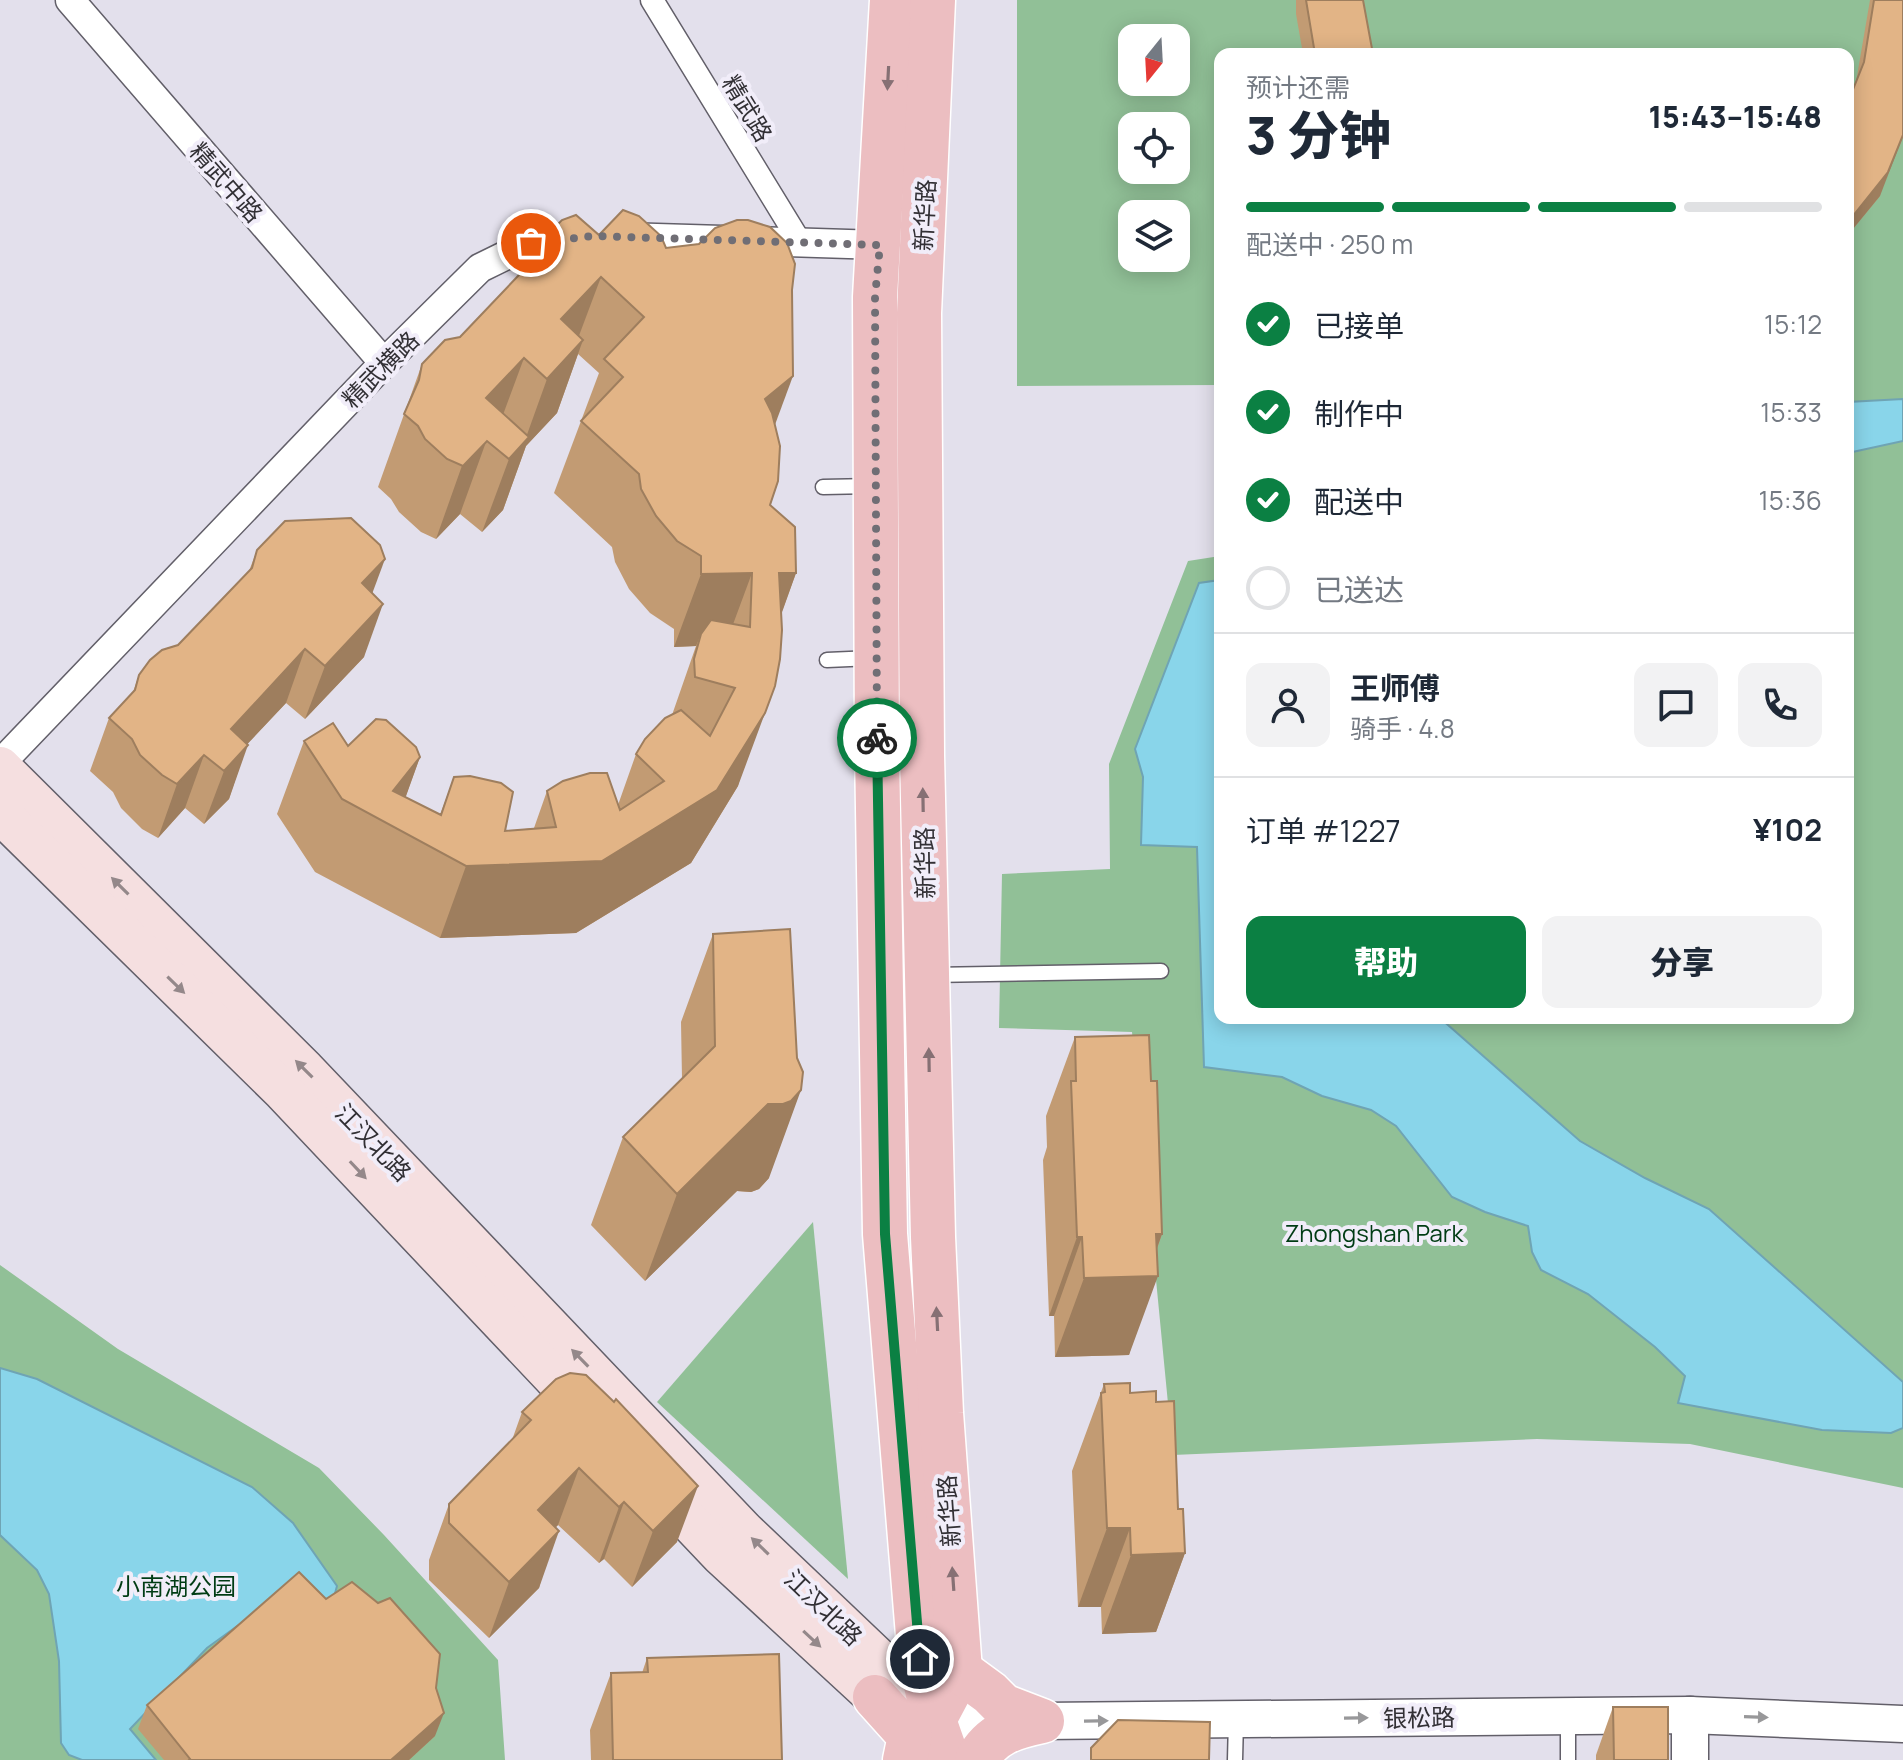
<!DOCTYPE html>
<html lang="zh">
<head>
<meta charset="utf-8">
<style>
  :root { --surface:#fff; --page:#f2f2f3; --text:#1f2937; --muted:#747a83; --line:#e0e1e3; --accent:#0b8043 }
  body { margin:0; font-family:Manrope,"Noto Sans SC",sans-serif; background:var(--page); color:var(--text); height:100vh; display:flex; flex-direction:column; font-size:30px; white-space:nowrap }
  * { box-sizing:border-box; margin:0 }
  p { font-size:26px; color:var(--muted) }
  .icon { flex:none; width:44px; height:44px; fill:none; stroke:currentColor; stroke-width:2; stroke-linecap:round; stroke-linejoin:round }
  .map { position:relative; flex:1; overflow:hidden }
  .details { position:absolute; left:1214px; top:48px; width:640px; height:976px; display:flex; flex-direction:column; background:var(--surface); border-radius:16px; box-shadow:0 4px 20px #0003 }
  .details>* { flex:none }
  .needle { width:52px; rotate:198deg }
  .tools { position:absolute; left:1118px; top:24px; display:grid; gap:16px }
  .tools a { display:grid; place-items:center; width:72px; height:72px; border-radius:16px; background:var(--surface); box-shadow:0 4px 20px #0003; font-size:40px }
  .pin { position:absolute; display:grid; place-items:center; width:68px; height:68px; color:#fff; margin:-34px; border:4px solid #fff; border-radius:50%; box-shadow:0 2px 8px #0007 }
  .courier { position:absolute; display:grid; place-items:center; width:80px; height:80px; margin:-40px; border:6px solid #0b8043; border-radius:50%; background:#fff; color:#222; box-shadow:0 2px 10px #0007 }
  .headline em { font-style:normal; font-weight:800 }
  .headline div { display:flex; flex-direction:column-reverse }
  .headline { display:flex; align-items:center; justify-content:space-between; height:136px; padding:0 32px }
  h1 { font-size:52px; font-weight:800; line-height:60px }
  .bar { display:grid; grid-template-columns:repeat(4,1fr); gap:12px 8px; align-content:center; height:96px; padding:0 32px }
  .bar i { height:10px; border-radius:6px; background:var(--line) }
  .bar .current { background:var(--accent) }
  .bar p { grid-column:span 4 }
  .line { display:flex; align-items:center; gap:20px; padding:0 32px; border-top:2px solid var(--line) }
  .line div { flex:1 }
  .round { display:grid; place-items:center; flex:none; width:84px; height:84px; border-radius:16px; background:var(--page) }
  ol { padding:0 32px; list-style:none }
  li { display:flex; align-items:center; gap:24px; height:88px }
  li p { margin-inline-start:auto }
  li .icon { padding:8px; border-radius:50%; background:var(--accent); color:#fff; stroke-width:4 }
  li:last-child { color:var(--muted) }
  li i { width:44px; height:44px; border:4px solid var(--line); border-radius:50% }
  .cta { display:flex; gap:16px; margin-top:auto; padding:16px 32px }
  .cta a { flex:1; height:92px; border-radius:16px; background:var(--accent); color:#fff; font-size:32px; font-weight:800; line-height:92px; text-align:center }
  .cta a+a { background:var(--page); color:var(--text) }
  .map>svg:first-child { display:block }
  .green { fill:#91c097; fill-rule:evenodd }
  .water { fill:#89d5ea; stroke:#6fa4b4; stroke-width:2 }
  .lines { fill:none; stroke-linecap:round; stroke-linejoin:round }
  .service-casing { stroke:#625f69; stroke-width:17 }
  .pedestrian-casing { stroke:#625f69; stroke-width:25 }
  .minor-casing { stroke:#625f69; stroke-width:31 }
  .tertiary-casing { stroke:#625f69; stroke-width:39 }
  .secondary-casing { stroke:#625f69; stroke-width:43 }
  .primary-casing { stroke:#fff; stroke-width:47 }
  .service { stroke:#fff; stroke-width:14 }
  .pedestrian { stroke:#fff; stroke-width:22 }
  .minor { stroke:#fff; stroke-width:28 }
  .tertiary { stroke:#fff; stroke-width:36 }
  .secondary { stroke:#f5dfe0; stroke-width:40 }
  .primary { stroke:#ecbec1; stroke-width:44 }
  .wall { fill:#c29b73 }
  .shaded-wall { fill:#9e7e5e }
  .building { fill:#e2b486; stroke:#9e7e5e; stroke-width:2 }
  .oneway { fill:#867074 }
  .oneway2 { fill:#94888a }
  .oneway3 { fill:#98989a }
  .done { stroke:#706e75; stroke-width:8; stroke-dasharray:0 14.4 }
  .route { stroke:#0b8043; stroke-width:10 }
  .labels { text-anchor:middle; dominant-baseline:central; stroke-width:8; stroke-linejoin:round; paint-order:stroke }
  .street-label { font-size:24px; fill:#323035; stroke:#f1edf9 }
  .park-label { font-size:24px; fill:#003c14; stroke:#f1edf9 }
</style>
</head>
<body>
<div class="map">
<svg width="1903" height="1760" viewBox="0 0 1903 1760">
  <rect width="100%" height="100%" fill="#e3e0ec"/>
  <g class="green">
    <path d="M 1017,0 L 1903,0 L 1903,1488 L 1690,1444 L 1537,1439 L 1173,1455 L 1132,1032 L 999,1028 L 1002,874 L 1110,869 L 1109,764 L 1188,561 L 1220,556 L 1220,1018 L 1848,1018 L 1848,54 L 1220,54 L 1220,385 L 1017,386 ZM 1132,38 L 1176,38 L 1176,82 L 1132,82 ZM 1132,126 L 1176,126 L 1176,170 L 1132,170 ZM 1132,214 L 1176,214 L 1176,258 L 1132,258 Z"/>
    <path d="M 813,1222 L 848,1579 L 657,1402 Z"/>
    <path d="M 0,1265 L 118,1349 L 319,1468 L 384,1535 L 498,1660 L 505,1760 L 0,1760 Z"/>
  </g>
  <g class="water">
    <path d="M 1903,399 L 1903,441 L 1848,453 L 1848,402 Z"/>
    <path d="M 1220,580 L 1220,1018 L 1440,1018 L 1580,1141 L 1645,1178 L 1709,1209 L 1903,1382 L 1903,1428 L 1891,1433 L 1822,1430 L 1678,1403 L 1685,1376 L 1655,1347 L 1588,1294 L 1541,1270 L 1532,1252 L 1528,1226 L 1485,1212 L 1452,1197 L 1396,1126 L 1371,1110 L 1322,1096 L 1282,1077 L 1204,1067 L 1197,847 L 1141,845 L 1143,777 L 1135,749 L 1199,583 Z"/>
    <path d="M 0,1368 L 37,1379 L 252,1487 L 293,1523 L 337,1586 L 334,1597 L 325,1605 L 295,1584 L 207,1648 L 130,1729 L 156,1760 L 82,1760 L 69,1755 L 61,1743 L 59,1661 L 49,1594 L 37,1570 L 0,1535 Z"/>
  </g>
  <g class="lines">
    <defs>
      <g id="service">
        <path d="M 823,487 L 872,486"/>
        <path d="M 827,660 L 872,658"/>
        <path d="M 931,975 L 1161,971"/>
        <path d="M 1568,1716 L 1568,1760"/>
        <path d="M 1235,1760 L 1236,1720"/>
      </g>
      <path id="pedestrian" d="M 652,0 L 800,242"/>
      <g id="minor">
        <path d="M 70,0 L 384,363"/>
        <path d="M 624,237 L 880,245"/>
        <path d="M 0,764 L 384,363 L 480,268 L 531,243 L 579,238"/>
      </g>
      <g id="tertiary">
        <path d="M 1690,1715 L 1690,1760"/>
        <path d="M 934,1720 L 1042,1721 L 1690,1715 L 1903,1724"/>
      </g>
      <g id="secondary">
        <path d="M 0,767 L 305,1070 L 744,1531 L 886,1666 L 934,1720"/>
        <path d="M 0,813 L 283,1091 L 593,1419"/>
        <path d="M 647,1477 L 721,1555 L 875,1697 L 904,1708"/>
      </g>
      <g id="primary">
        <path d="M 892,0 L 875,297 L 877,748 L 885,1234 L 920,1659 L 934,1720 L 913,1760"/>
        <path d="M 933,0 L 919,313 L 922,755 L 933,1237 L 941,1413 L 960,1671 L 934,1720 L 948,1760"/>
        <path d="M 960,1671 L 990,1693 L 1003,1706 L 1042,1721 C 1014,1727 991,1733 977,1760"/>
        <path d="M 875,1697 L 910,1736 L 905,1760"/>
      </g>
    </defs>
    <use href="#service" class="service-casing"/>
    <use href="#pedestrian" class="pedestrian-casing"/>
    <use href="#minor" class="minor-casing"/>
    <use href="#tertiary" class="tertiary-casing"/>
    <use href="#secondary" class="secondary-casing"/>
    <use href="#primary" class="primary-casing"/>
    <use href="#service" class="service"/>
    <use href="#pedestrian" class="pedestrian"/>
    <use href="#minor" class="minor"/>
    <use href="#tertiary" class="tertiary"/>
    <use href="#secondary" class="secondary"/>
    <use href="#primary" class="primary"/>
  </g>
  <g class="wall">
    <path d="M 1296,0 L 1363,0 L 1373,54 L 1303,54 L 1296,14 Z"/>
    <path d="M 1870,0 L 1903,0 L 1880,196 L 1848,235 L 1848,102 L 1856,82 Z"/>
    <path d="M 599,235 L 666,248 L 775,425 L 770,505 L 796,573 L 781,614 L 738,786 L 691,863 L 576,933 L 440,938 L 315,872 L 277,814 L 304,741 L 348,746 L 420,757 L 405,798 L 440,815 L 454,777 L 505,831 L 534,828 L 547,791 L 618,805 L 636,754 L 672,715 L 696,646 L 674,647 L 674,629 L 650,613 L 629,589 L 615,562 L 612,547 L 554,493 L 599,373 L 578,354 L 557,413 L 526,446 L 503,510 L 482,532 L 460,514 L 436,539 L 421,532 L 399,512 L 391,499 L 378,487 L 422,364 L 460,337 L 535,259 L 542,240 Z"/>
    <path d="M 257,550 L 373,593 L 364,657 L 305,719 L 286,703 L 247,744 L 229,799 L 204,824 L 185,808 L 158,838 L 142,829 L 121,808 L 113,792 L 90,771 L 109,718 L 133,692 L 139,675 L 178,645 L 249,571 Z"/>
    <path d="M 713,934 L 769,1178 L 759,1189 L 751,1192 L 737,1191 L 645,1281 L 591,1225 L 623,1137 L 682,1079 L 681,1022 Z"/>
    <path d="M 1075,1037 L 1151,1081 L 1162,1234 L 1157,1249 L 1129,1355 L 1055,1357 L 1054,1316 L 1049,1316 L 1043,1160 L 1047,1147 L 1046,1116 Z"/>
    <path d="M 1104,1384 L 1156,1402 L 1178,1509 L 1185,1553 L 1156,1632 L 1102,1634 L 1101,1607 L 1078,1607 L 1072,1471 Z"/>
    <path d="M 522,1412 L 677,1542 L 632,1587 L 604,1559 L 599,1563 L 558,1525 L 555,1528 L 539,1588 L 489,1638 L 429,1580 L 429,1560 L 449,1504 L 512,1440 Z"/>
    <path d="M 326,1599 L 378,1603 L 436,1688 L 435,1736 L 409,1760 L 164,1760 L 138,1729 L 147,1705 Z"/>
    <path d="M 647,1658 L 782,1760 L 591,1760 L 590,1730 L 611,1673 L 642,1673 Z"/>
    <path d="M 1613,1707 L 1668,1760 L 1596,1760 L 1596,1755 Z"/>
  </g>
  <g class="shaded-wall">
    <path d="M 1903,136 L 1880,196 L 1848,235 L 1848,222 Z"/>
    <path d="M 601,277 L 574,349 L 583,340 L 557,413 L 526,446 L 503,510 L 482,532 L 509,459 L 524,443 L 547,379 L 561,319 Z"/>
    <path d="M 524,358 L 497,431 L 486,442 L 460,514 L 436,539 L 486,398 Z"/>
    <path d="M 793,376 L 766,449 L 765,399 Z"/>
    <path d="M 385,559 L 365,613 L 362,583 Z"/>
    <path d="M 752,573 L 725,646 L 701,634 L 696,646 L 674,647 L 701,574 Z"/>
    <path d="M 779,573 L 796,573 L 770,646 Z"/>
    <path d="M 383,604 L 364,657 L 305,719 L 325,666 Z"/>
    <path d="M 305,649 L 286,703 L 223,770 L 231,729 Z"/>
    <path d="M 775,686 L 738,786 L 691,863 L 576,933 L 440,938 L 466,866 L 602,861 Z"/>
    <path d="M 248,745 L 229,799 L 204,824 L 224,771 Z"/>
    <path d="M 204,755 L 185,808 L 158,838 L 177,784 Z"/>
    <path d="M 420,757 L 395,827 L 393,791 Z"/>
    <path d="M 801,1090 L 769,1178 L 759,1189 L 751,1192 L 737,1191 L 645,1281 L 677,1194 L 768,1104 Z"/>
    <path d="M 1156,1234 L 1162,1234 L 1147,1276 L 1158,1276 L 1129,1355 L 1055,1357 L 1084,1278 Z"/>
    <path d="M 1077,1237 L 1082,1237 L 1054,1316 L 1049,1316 Z"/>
    <path d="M 579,1468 L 558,1525 L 517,1566 L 538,1510 Z"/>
    <path d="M 698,1486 L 677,1542 L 632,1587 L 653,1531 Z"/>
    <path d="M 624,1502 L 604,1559 L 599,1563 L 619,1507 Z"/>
    <path d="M 1107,1528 L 1130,1528 L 1101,1607 L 1078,1607 Z"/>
    <path d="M 559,1531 L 539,1588 L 489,1638 L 509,1582 Z"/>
    <path d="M 1185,1553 L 1156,1632 L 1102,1634 L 1131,1555 Z"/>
    <path d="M 444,1713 L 435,1736 L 409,1760 L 391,1760 Z"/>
  </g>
  <g class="building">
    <path d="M 1306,0 L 1363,0 L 1373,54 L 1315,54 Z"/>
    <path d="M 1874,0 L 1903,0 L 1903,135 L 1888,172 L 1848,222 L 1848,102 L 1864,62 Z"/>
    <path d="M 623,210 L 639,216 L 661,236 L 666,248 L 699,244 L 715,228 L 737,220 L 748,220 L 770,227 L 787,243 L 795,264 L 792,290 L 793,376 L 765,399 L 772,413 L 780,446 L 778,481 L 770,505 L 795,527 L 796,573 L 779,573 L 782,630 L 780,659 L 775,686 L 765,713 L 717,790 L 602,861 L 466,866 L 342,799 L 304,741 L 333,723 L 348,746 L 376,719 L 386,720 L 416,747 L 420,757 L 393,791 L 441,815 L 454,777 L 470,776 L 501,783 L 513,792 L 505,831 L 556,827 L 547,791 L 563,781 L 590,773 L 607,773 L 620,810 L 664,781 L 636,754 L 645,739 L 665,718 L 681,710 L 710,736 L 735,688 L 695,677 L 694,659 L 701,634 L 711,620 L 750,627 L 752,573 L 701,574 L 701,556 L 677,541 L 656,516 L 641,489 L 639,474 L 581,421 L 623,377 L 604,359 L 644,317 L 601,277 L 561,319 L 583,340 L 547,379 L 524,358 L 486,398 L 529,437 L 509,459 L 487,441 L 463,466 L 447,459 L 425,439 L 418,426 L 404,414 L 419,380 L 422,364 L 445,340 L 460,337 L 538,255 L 542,240 L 562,220 L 576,215 L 599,235 Z"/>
    <path d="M 351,518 L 380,545 L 385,559 L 362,583 L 383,604 L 325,666 L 305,649 L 231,729 L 248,745 L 224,771 L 204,755 L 177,784 L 162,775 L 140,755 L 132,739 L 109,718 L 135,690 L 139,675 L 150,660 L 162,650 L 178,645 L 252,568 L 257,550 L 285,521 Z"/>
    <path d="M 790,929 L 797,1058 L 803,1072 L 801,1090 L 791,1101 L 783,1104 L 768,1104 L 677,1194 L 623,1137 L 715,1046 L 713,934 Z"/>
    <path d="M 1149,1035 L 1151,1081 L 1157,1081 L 1162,1234 L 1156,1234 L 1158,1276 L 1084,1278 L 1082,1237 L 1077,1237 L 1071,1081 L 1076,1081 L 1075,1037 Z"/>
    <path d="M 570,1373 L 586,1375 L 614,1402 L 616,1399 L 698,1486 L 653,1531 L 624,1502 L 619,1507 L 579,1468 L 538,1510 L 559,1531 L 509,1582 L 449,1523 L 449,1504 L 531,1420 L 522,1412 L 556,1379 Z"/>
    <path d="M 1130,1383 L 1130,1393 L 1156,1391 L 1156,1402 L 1174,1401 L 1178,1509 L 1183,1509 L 1185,1553 L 1131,1555 L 1130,1528 L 1107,1528 L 1101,1393 L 1105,1392 L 1104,1384 Z"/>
    <path d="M 299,1572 L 326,1599 L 352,1582 L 378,1603 L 390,1598 L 440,1654 L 436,1688 L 444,1713 L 391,1760 L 189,1760 L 190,1759 L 147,1705 Z"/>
    <path d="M 779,1654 L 782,1760 L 613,1760 L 611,1673 L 648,1672 L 647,1658 Z"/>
    <path d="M 1613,1707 L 1668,1707 L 1668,1760 L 1614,1760 Z"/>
    <path d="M 1118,1720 L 1210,1722 L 1209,1760 L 1091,1760 L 1091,1748 Z"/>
  </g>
  <defs><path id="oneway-solid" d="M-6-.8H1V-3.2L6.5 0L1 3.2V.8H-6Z" transform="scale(2)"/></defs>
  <g class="oneway">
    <use href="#oneway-solid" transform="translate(888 78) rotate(93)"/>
    <use href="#oneway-solid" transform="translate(923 800) rotate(-91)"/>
    <use href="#oneway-solid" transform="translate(929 1060) rotate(-91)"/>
    <use href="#oneway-solid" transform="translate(937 1319) rotate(-93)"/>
    <use href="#oneway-solid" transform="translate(953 1579) rotate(-94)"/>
  </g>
  <g class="oneway2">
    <use href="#oneway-solid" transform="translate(120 886) rotate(-135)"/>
    <use href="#oneway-solid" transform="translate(176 985) rotate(44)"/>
    <use href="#oneway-solid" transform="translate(304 1069) rotate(-135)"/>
    <use href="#oneway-solid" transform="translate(358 1170) rotate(47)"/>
    <use href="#oneway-solid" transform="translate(580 1358) rotate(-134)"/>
    <use href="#oneway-solid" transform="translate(760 1546) rotate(-136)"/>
    <use href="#oneway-solid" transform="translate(812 1639) rotate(43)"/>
  </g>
  <g class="oneway3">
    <use href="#oneway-solid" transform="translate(1756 1717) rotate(2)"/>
    <use href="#oneway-solid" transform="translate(1356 1718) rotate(-1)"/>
    <use href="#oneway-solid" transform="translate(1096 1721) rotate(-1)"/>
  </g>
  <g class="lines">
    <path class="done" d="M 531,243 L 593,236 L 880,245 L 875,297 L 877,738"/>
    <path class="route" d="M 877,738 L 885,1234 L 920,1659"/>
  </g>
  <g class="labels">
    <g class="street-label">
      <text transform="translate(748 108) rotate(59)">精武路</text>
      <text transform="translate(227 182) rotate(49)">精武中路</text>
      <text transform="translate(924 215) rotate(-87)">新华路</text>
      <text transform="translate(380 369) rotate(-45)">精武横路</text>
      <text transform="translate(924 863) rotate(-91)">新华路</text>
      <text transform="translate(374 1142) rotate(46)">江汉北路</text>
      <text transform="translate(948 1511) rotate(-94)">新华路</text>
      <text transform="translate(824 1607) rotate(44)">江汉北路</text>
      <text transform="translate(1419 1717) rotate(-1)">银松路</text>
    </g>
    <g class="park-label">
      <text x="1374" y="1232">Zhongshan Park</text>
      <text x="176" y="1585">小南湖公园</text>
    </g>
  </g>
</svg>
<div class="tools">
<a><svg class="needle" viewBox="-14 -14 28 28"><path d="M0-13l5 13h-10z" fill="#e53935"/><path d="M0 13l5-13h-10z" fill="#747a83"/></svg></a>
<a><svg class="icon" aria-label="locate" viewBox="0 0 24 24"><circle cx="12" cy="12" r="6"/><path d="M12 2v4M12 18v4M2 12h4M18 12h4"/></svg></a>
<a><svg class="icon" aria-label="layers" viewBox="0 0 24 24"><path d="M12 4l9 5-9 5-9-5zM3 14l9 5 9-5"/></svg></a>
</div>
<div class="pin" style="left:531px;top:243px;background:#ea580c"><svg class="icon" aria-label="bag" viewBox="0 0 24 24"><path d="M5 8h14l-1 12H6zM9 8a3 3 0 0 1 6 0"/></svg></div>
<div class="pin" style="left:920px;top:1659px;background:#1f2937"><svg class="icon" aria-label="home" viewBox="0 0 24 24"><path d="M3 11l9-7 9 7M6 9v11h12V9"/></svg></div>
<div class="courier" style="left:877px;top:738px"><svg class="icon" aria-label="bike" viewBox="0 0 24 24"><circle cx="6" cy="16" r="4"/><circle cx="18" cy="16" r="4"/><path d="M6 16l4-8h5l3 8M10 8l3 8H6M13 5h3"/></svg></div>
<section class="details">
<div class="headline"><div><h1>3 分钟</h1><p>预计还需</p></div><em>15:43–15:48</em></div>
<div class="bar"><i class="current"></i><i class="current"></i><i class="current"></i><i></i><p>配送中 · 250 m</p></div>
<ol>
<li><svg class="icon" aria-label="check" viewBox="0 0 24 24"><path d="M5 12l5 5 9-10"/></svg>已接单<p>15:12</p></li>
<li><svg class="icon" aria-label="check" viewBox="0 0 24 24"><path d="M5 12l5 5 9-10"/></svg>制作中<p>15:33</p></li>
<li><svg class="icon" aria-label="check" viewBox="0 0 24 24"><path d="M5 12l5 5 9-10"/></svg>配送中<p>15:36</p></li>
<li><i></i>已送达</li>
</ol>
<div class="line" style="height:144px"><a class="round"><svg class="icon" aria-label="person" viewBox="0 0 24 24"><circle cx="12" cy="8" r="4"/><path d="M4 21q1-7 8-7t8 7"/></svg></a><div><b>王师傅</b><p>骑手 · 4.8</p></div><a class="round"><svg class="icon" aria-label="chat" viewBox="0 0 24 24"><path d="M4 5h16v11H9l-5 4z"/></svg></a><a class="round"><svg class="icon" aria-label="phone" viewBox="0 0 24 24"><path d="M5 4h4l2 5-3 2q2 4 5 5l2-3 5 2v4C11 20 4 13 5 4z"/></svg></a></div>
<div class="line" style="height:104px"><div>订单 #1227</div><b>¥102</b></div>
<div class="cta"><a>帮助</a><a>分享</a></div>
</section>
</div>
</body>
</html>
